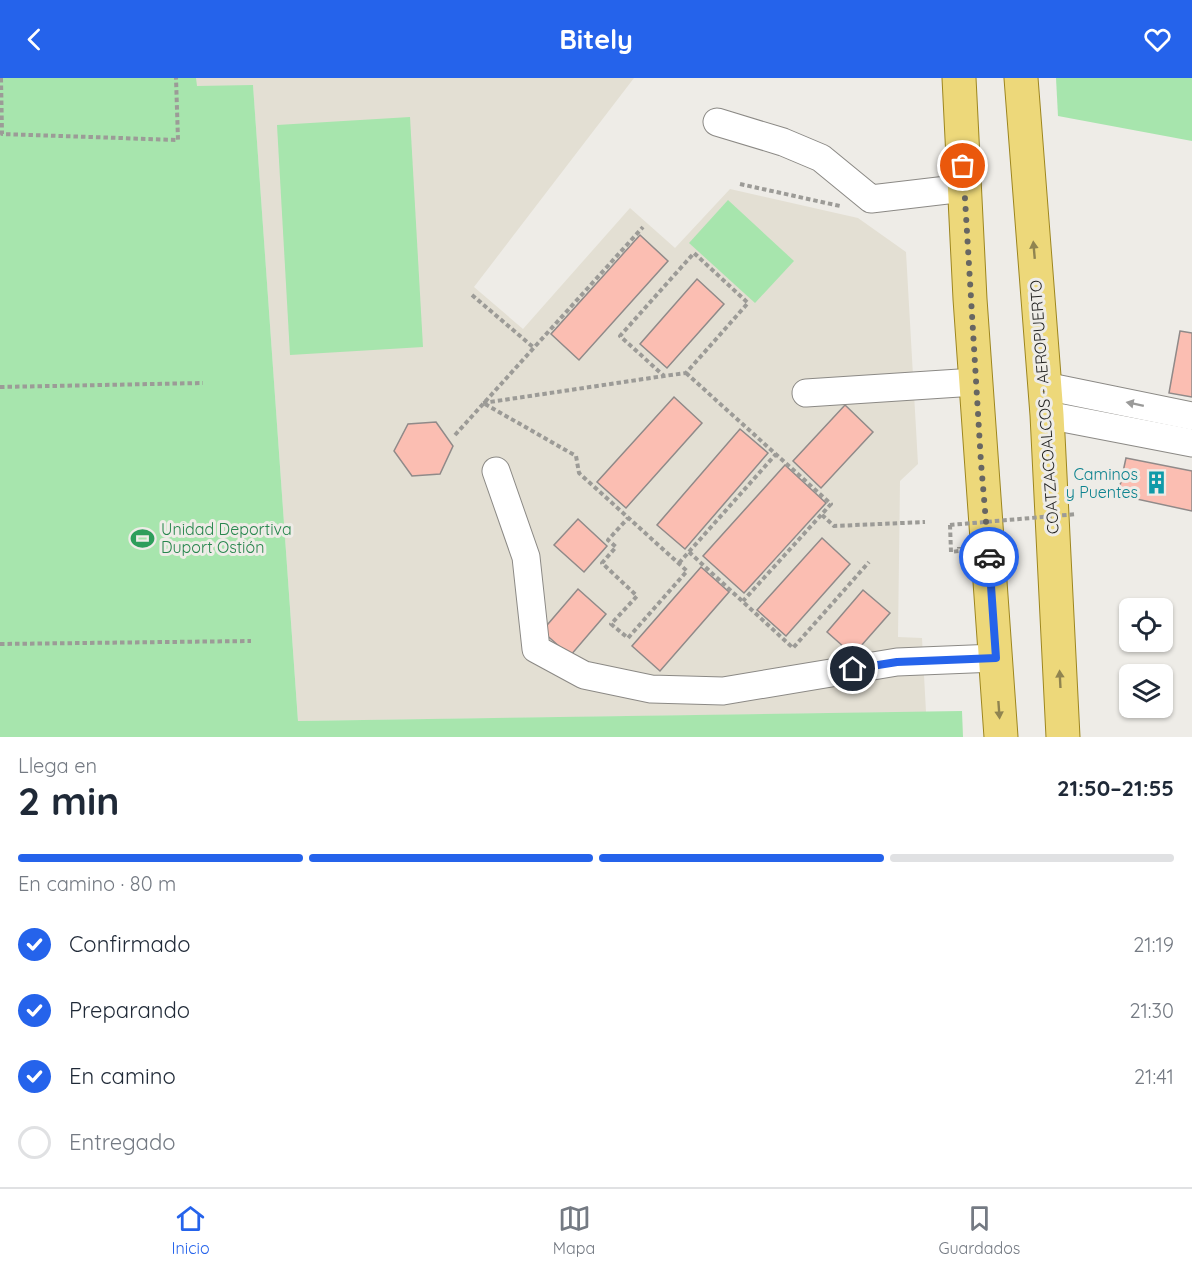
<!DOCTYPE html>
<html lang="es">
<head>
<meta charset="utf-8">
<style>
  :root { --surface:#fff; --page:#f6f6f7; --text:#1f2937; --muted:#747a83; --line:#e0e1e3; --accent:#2563eb }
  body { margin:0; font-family:Quicksand,sans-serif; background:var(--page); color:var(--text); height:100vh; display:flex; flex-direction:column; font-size:22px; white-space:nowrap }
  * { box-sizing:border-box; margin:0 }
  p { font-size:20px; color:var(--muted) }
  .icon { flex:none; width:33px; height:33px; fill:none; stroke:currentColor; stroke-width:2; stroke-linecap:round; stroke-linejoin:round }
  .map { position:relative; height:659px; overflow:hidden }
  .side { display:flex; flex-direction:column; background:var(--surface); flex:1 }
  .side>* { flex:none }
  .fabs { position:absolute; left:1119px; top:520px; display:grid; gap:12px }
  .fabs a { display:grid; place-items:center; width:54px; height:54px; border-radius:9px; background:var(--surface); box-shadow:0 2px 4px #0004; font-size:30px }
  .pin { position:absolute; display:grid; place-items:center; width:51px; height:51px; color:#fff; margin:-26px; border:3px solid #fff; border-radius:50%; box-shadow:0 2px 6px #0007 }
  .courier { position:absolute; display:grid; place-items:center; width:60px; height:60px; margin:-30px; border:4px solid #2563eb; border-radius:50%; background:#fff; color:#222; box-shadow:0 2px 8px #0007 }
  .headline em { font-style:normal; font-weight:800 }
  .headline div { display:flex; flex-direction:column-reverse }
  .headline { display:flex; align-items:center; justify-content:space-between; height:102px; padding:0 18px }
  h1 { font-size:39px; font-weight:800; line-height:45px }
  .bar { display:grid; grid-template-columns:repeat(4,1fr); gap:9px 6px; align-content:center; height:72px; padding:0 18px }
  .bar i { height:8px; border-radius:4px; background:var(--line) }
  .bar .current { background:var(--accent) }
  .bar p { grid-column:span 4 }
  ol { padding:0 18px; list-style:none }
  li { display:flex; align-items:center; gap:18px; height:66px }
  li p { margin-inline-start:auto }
  li .icon { padding:6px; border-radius:50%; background:var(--accent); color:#fff; stroke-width:4 }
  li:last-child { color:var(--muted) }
  li i { width:33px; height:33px; border:3px solid var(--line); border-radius:50% }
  header { display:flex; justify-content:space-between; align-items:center; height:78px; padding:0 18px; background:var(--accent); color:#fff; font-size:27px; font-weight:800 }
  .tabs { display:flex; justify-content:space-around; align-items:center; height:84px; border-top:2px solid var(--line); background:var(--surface); font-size:16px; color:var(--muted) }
  .tabs a { display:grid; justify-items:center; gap:3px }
  .tabs .current { color:var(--accent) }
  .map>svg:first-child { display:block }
  .built { fill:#e3dfd3 }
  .green { fill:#a7e5ad }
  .building { fill:#fbbeb2; stroke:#908a89; stroke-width:1.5 }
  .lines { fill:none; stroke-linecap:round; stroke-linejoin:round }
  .minor-casing { stroke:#8b8985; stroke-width:29 }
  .major-casing { stroke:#9d861f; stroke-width:35 }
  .path { stroke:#9c9b97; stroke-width:4; stroke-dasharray:4.5 3; stroke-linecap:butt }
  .minor { stroke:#fff; stroke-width:27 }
  .major { stroke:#edd87a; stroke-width:33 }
  .path-bridge { stroke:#9c9b97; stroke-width:4; stroke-dasharray:4.5 3; stroke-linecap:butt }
  .oneway { fill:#908450 }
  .oneway2 { fill:#9a9a99 }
  .done { stroke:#676663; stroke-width:6; stroke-dasharray:0 10.8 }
  .route { stroke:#2563eb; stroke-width:8 }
  .labels { text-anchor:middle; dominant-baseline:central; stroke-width:6; stroke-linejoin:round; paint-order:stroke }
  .street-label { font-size:16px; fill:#1e1e1c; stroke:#eeece7 }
  .culture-label { font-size:16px; fill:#0d838f; stroke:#eeece7; text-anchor:end }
  .leisure-label { font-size:16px; fill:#27864d; stroke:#eeece7; text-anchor:start }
</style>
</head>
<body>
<header><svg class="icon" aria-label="back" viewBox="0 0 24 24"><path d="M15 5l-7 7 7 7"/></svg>Bitely<svg class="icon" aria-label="heart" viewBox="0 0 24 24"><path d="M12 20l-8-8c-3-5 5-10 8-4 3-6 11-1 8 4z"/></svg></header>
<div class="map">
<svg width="1192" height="659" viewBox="0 0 1192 659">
  <rect width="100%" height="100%" fill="#eeece7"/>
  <path class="built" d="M 196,0 L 634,0 L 474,209 L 523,251 L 630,130 L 675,170 L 730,111 L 858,140 L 906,174 L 918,386 L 900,403 L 898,559 L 922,560 L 926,634 L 298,643 L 253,8 L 196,8 Z"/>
  <g class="green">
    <path d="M 0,0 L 196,0 L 197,8 L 253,7 L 298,643 L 962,633 L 963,659 L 0,659 Z"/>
    <path d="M 1056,0 L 1192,0 L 1192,63 L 1058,38 Z"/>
    <path d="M 410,39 L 423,269 L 290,277 L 277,47 Z"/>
    <path d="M 728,122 L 794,183 L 755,225 L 689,165 Z"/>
  </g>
  <g class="building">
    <path d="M 640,157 L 668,183 L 579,282 L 551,256 Z"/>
    <path d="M 697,201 L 724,226 L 667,290 L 640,266 Z"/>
    <path d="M 1180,253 L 1192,255 L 1192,319 L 1169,315 Z"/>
    <path d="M 674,319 L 702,345 L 626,430 L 597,404 Z"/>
    <path d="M 845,327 L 873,354 L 821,410 L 793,383 Z"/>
    <path d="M 436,344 L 453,368 L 440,396 L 412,398 L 394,373 L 408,346 Z"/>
    <path d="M 740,351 L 768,375 L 685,471 L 657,447 Z"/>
    <path d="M 1126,380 L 1192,393 L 1192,433 L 1118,417 Z"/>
    <path d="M 785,387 L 826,425 L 744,515 L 703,478 Z"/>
    <path d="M 578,441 L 607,468 L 584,494 L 554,467 Z"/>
    <path d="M 822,460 L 850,486 L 786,558 L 757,532 Z"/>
    <path d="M 701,489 L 729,514 L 660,593 L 632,568 Z"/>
    <path d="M 578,511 L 606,536 L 570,578 L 542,553 Z"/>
    <path d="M 863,512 L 890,535 L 853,577 L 827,554 Z"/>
  </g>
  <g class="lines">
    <defs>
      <g id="minor">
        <path d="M 717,44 L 783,64 L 821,80 L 871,121 L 964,110"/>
        <path d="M 1045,308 L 1192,338"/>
        <path d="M 806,315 L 975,304"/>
        <path d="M 1047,337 L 1192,365"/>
        <path d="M 496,393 L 526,479 L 536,571 L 584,597 L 651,611 L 723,613 L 897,584 L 996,580"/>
      </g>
      <g id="major">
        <path d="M 959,0 L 970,221 L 1001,659"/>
        <path d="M 1021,0 L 1047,337 L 1063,659"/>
      </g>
    </defs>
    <use href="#minor" class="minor-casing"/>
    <use href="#major" class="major-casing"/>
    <g class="path">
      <path d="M 1,0 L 2,56 L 178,62 L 176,0"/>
      <path d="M 740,106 L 840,128"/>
      <path d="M 472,217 L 533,269"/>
      <path d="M 686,295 L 831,426 L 743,523"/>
      <path d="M 0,309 L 203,305"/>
      <path d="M 483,325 L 664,298 L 686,295 L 748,225 L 694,175 L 620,258 L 664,298"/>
      <path d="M 485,326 L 576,378 L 579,395 L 687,493 L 628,560 L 611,546 L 637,518 L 602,485 L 616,469 L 608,462 L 628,440"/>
      <path d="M 455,357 L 643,149"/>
      <path d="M 822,437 L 834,448 L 925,444"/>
      <path d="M 950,447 L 951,474 L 959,473 L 959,469"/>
      <path d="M 689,474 L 793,570 L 869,484"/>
      <path d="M 679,485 L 776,376"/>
      <path d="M 0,566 L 251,563"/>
    </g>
    <use href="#minor" class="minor"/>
    <use href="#major" class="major"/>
    <path class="path-bridge" d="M 950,447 L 1077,436"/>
  </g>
  <defs><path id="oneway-solid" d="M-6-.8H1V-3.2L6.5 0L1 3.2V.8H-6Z" transform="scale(1.5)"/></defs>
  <g class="oneway">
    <use href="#oneway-solid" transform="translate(1034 172) rotate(-95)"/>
    <use href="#oneway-solid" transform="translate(1060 601) rotate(-93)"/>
    <use href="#oneway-solid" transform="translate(999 632) rotate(86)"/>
  </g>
  <use class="oneway2" href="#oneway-solid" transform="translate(1135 326) rotate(-168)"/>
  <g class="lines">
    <path class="done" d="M 963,88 L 981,385 L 989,479"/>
    <path class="route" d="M 853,591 L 897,584 L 996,580 L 989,479"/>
  </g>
  <defs>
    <symbol id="building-bare" viewBox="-9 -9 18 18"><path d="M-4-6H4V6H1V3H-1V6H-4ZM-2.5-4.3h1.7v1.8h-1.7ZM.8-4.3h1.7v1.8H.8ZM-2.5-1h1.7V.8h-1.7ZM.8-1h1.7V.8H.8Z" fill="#0f9aa8" stroke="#eeece7" stroke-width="2.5" paint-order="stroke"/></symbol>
    <symbol id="stadium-bare" viewBox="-9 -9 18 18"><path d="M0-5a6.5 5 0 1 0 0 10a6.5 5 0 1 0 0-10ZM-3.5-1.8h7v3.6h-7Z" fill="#2e9e5b" stroke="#eeece7" stroke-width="2.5" paint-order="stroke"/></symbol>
  </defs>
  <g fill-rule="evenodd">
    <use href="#building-bare" x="1140" y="388" width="33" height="33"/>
    <use href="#stadium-bare" x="126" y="444" width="33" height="33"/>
  </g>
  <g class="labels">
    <g class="street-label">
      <text transform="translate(1044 329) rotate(-94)">COATZACOALCOS - AEROPUERTO</text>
    </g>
    <g class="culture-label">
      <text x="1138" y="396">Caminos<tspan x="1138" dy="18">y Puentes</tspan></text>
    </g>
    <g class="leisure-label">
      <text x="161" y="451">Unidad Deportiva<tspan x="161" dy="18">Duport Ostión</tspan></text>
    </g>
  </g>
</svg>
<div class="fabs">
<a><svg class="icon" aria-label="locate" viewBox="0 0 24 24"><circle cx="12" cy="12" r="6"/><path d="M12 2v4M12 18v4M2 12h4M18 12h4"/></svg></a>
<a><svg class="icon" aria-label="layers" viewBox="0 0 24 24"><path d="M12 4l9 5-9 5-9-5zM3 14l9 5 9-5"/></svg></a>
</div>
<div class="pin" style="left:963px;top:88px;background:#ea580c"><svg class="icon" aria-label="bag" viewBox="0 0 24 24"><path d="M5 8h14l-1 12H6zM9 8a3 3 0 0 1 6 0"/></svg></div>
<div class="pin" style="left:853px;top:591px;background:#1f2937"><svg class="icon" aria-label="home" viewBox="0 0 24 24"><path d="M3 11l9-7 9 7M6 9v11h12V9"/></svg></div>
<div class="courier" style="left:989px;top:479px"><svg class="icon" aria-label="car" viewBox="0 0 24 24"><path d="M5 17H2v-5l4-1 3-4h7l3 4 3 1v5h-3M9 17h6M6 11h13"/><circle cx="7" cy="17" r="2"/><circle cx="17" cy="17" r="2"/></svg></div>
</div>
<section class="side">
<div class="headline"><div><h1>2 min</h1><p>Llega en</p></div><em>21:50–21:55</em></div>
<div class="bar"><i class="current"></i><i class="current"></i><i class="current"></i><i></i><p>En camino · 80 m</p></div>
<ol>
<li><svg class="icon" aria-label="check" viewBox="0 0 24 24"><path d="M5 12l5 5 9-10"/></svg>Confirmado<p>21:19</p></li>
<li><svg class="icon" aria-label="check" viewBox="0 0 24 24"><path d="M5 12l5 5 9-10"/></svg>Preparando<p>21:30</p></li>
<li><svg class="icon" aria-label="check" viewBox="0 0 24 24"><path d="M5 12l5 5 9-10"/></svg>En camino<p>21:41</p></li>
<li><i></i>Entregado</li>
</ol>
</section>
<nav class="tabs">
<a class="current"><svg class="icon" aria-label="home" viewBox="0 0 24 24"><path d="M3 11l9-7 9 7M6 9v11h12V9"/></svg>Inicio</a>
<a><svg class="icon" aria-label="map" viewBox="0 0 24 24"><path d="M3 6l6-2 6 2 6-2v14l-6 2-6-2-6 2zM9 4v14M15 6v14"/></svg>Mapa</a>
<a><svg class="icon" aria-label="saved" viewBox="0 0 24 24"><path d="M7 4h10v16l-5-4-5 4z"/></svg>Guardados</a>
</nav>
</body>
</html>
